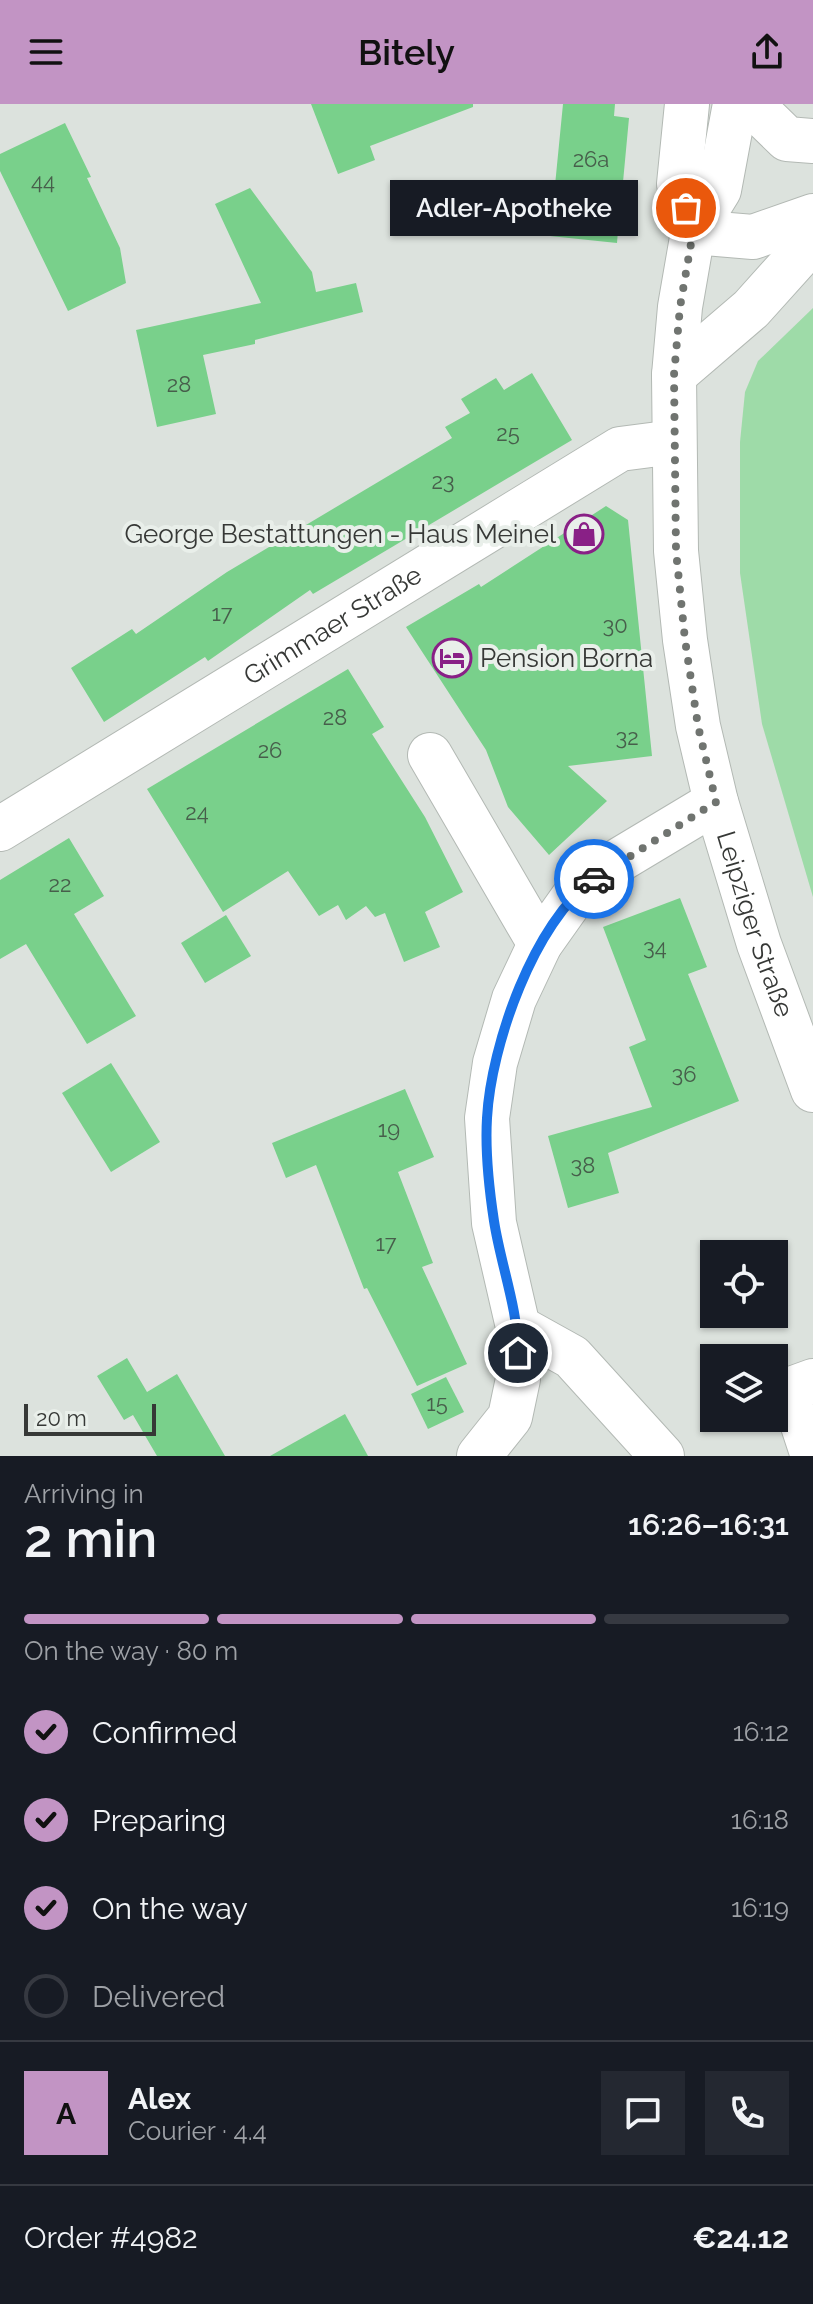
<!DOCTYPE html>
<html lang="en">
<head>
<meta charset="utf-8">
<style>
  :root { --surface:#171b24; --page:#242831; --text:#f1f3f6; --muted:#9ea1a6; --line:#363941; --accent:#c294c4 }
  body { margin:0; font-family:Raleway,sans-serif; background:var(--page); color:var(--text); height:100vh; display:flex; flex-direction:column; font-size:30px; white-space:nowrap }
  * { box-sizing:border-box; margin:0 }
  p { font-size:26px; color:var(--muted) }
  .icon { flex:none; width:44px; height:44px; fill:none; stroke:currentColor; stroke-width:2; stroke-linecap:round; stroke-linejoin:round }
  .map { position:relative; height:1352px; overflow:hidden }
  .details { display:flex; flex-direction:column; background:var(--surface); flex:1 }
  .details>* { flex:none }
  .fabs { position:absolute; left:700px; top:1136px; display:grid; gap:16px }
  .fabs a { display:grid; place-items:center; width:88px; height:88px; border-radius:0px; background:var(--surface); box-shadow:0 2px 6px #0004; font-size:40px }
  .scale { position:absolute; left:24px; bottom:20px; width:132px; box-sizing:border-box; padding-left:8px; border:4px solid #363836; border-top:0; font-size:22px; line-height:28px; white-space:nowrap; color:#363836; -webkit-text-stroke:6px #e9efea; paint-order:stroke }
  .pin { position:absolute; display:grid; place-items:center; width:68px; height:68px; color:#fff; margin:-34px; border:4px solid #fff; border-radius:50%; box-shadow:0 2px 8px #0007 }
  .courier { position:absolute; display:grid; place-items:center; width:80px; height:80px; margin:-40px; border:6px solid #1a73e8; border-radius:50%; background:#fff; color:#222; box-shadow:0 2px 10px #0007 }
  .bubble { position:absolute; height:56px; border-radius:0px; background:var(--surface); box-shadow:0 2px 6px #0004; font-size:26px; font-weight:600; line-height:56px; text-align:center }
  .summary em { font-style:normal; font-weight:600 }
  .summary div { display:flex; flex-direction:column-reverse }
  .summary { display:flex; align-items:center; justify-content:space-between; height:136px; padding:0 24px }
  h1 { font-size:52px; font-weight:600; line-height:60px }
  .bar { display:grid; grid-template-columns:repeat(4,1fr); gap:12px 8px; align-content:center; height:96px; padding:0 24px }
  .bar i { height:10px; border-radius:6px; background:var(--line) }
  .bar .on { background:var(--accent) }
  .bar p { grid-column:span 4 }
  .line { display:flex; align-items:center; gap:20px; padding:0 24px; border-top:2px solid var(--line) }
  .line div { flex:1 }
  .round { display:grid; place-items:center; flex:none; width:84px; height:84px; border-radius:0px; background:var(--page) }
  ol { padding:0 24px; list-style:none }
  li { display:flex; align-items:center; gap:24px; height:88px }
  li p { margin-inline-start:auto }
  li .icon { padding:8px; border-radius:50%; background:var(--accent); color:#111; stroke-width:4 }
  li:last-child { color:var(--muted) }
  li i { width:44px; height:44px; border:4px solid var(--line); border-radius:50% }
  header { display:flex; justify-content:space-between; align-items:center; height:104px; padding:0 24px; background:var(--accent); color:#111; font-size:36px; font-weight:600 }
  .map>svg:first-child { display:block }
  .green { fill:#9edba8 }
  .building { fill:#79d08b }
  .lines { fill:none; stroke-linecap:round; stroke-linejoin:round }
  .minor-casing { stroke:#b3b9b4; stroke-width:46 }
  .minor { stroke:#fff; stroke-width:44 }
  .done { stroke:#707470; stroke-width:8; stroke-dasharray:0 14.4 }
  .route { stroke:#1a73e8; stroke-width:10 }
  .labels { text-anchor:middle; dominant-baseline:central; stroke-width:8; stroke-linejoin:round; paint-order:stroke }
  .number-label { font-size:22px; fill:#475e4b }
  .poi-label { font-size:26px; fill:#363836; stroke:#e9efea; text-anchor:end }
  .street-label { font-size:26px; fill:#363836; stroke:#e9efea }
</style>
</head>
<body>
<header><svg class="icon" aria-label="menu" viewBox="0 0 24 24"><path d="M4 6h16M4 12h16M4 18h16"/></svg>Bitely<svg class="icon" aria-label="share" viewBox="0 0 24 24"><path d="M12 15V3M7 8l5-5 5 5M5 13v7h14v-7"/></svg></header>
<div class="map">
<svg width="813" height="1352" viewBox="0 0 813 1352">
  <rect width="100%" height="100%" fill="#dce2dd"/>
  <path class="green" d="M 813,204 L 813,793 L 762,620 L 740,469 L 740,338 L 745,288 L 758,257 Z"/>
  <g class="building">
    <path d="M 311,0 L 473,0 L 473,3 L 370,42 L 375,56 L 338,70 Z"/>
    <path d="M 563,0 L 615,0 L 614,12 L 629,14 L 623,78 L 637,79 L 634,116 L 619,114 L 617,139 L 550,132 Z"/>
    <path d="M 65,19 L 91,73 L 87,74 L 120,144 L 126,179 L 68,207 L 0,67 L 0,50 Z"/>
    <path d="M 250,84 L 312,168 L 316,188 L 356,179 L 363,208 L 255,236 L 255,240 L 203,251 L 216,310 L 157,323 L 136,226 L 261,199 L 215,100 Z"/>
    <path d="M 532,269 L 572,336 L 313,490 L 310,486 L 208,557 L 205,553 L 104,618 L 71,564 L 132,525 L 136,530 L 227,468 L 452,334 L 445,323 L 470,309 L 461,295 L 496,274 L 504,286 Z"/>
    <path d="M 606,402 L 628,416 L 652,652 L 568,662 L 607,697 L 549,751 L 508,703 L 486,646 L 406,523 L 479,480 L 481,483 Z"/>
    <path d="M 348,565 L 384,623 L 372,630 L 425,713 L 463,788 L 425,808 L 440,843 L 404,858 L 385,809 L 375,813 L 366,802 L 346,816 L 338,801 L 319,812 L 288,767 L 223,808 L 147,685 Z"/>
    <path d="M 69,734 L 104,792 L 74,810 L 136,912 L 87,940 L 26,840 L 0,855 L 0,776 Z"/>
    <path d="M 680,794 L 707,863 L 688,870 L 739,997 L 608,1049 L 619,1089 L 568,1104 L 548,1032 L 652,1003 L 629,943 L 646,936 L 603,823 Z"/>
    <path d="M 226,811 L 251,852 L 205,879 L 181,839 Z"/>
    <path d="M 111,959 L 160,1038 L 111,1068 L 62,989 Z"/>
    <path d="M 405,985 L 434,1053 L 398,1068 L 433,1159 L 422,1163 L 467,1260 L 417,1282 L 367,1184 L 364,1185 L 316,1061 L 286,1074 L 272,1039 Z"/>
    <path d="M 127,1254 L 147,1288 L 177,1270 L 225,1352 L 157,1352 L 133,1311 L 124,1316 L 97,1272 Z"/>
    <path d="M 446,1273 L 464,1308 L 428,1325 L 411,1290 Z"/>
    <path d="M 345,1310 L 368,1352 L 270,1352 Z"/>
  </g>
  <g class="lines">
    <defs>
      <g id="minor">
        <path d="M 687,0 L 679,80 L 693,128"/>
        <path id="s1" d="M 735,0 L 719,86 L 693,128 L 680,203 L 674,271 L 676,447 L 685,536 L 698,622 L 716,698 L 759,840 L 813,986"/>
        <path d="M 751,0 L 787,35 L 813,37"/>
        <path d="M 693,128 L 753,133 L 813,112"/>
        <path d="M 674,271 L 751,205 L 813,136"/>
        <path d="M 430,651 L 540,840"/>
        <path id="s2" d="M 0,725 L 620,345 L 674,338"/>
        <path d="M 518,1223 L 572,1253 L 662,1352"/>
        <path d="M 479,1352 L 510,1313 L 518,1275 L 518,1223 L 494,1119 L 487,1014 L 495,959 L 514,895 L 540,840 L 579,785 L 621,755 L 716,698"/>
        <path d="M 813,1352 L 791,1285 L 813,1277"/>
      </g>
    </defs>
    <use href="#minor" class="minor-casing"/>
    <use href="#minor" class="minor"/>
  </g>
  <g class="lines">
    <path class="done" d="M 594,775 L 716,698 L 698,622 L 685,536 L 676,447 L 674,271 L 680,203 L 693,128 L 686,104"/>
    <path class="route" d="M 518,1249 C 518,1204 501,1162 494,1117 C 489,1084 485,1047 487,1014 C 491,941 534,818 594,775"/>
  </g>
  <defs>
    <symbol id="shop-ring" viewBox="-11 -11 22 22"><circle r="9.5" fill="#e9efea" stroke="#892086" stroke-width="1.5"/><path d="M-5-2.5h2.3a2.7 3.5 0 0 1 5.4 0H5L5.5 6h-11ZM-1.5-2.5h3a1.5 2.3 0 0 0-3 0Z" fill="#892086"/></symbol>
    <symbol id="hotel-ring" viewBox="-11 -11 22 22"><circle r="9.5" fill="#e9efea" stroke="#892086" stroke-width="1.5"/><path d="M-6-4.5h1.5V1H6V5H4.5V3h-9V5H-6ZM-4 0a1.8 1.8 0 1 1 3.6 0ZM.5 0V-2.5h3Q6-2.5 6 0Z" fill="#892086"/></symbol>
  </defs>
  <g fill-rule="evenodd">
    <use href="#shop-ring" x="562" y="408" width="44" height="44"/>
    <use href="#hotel-ring" x="430" y="532" width="44" height="44"/>
  </g>
  <g class="labels">
    <g class="number-label">
      <text x="591" y="55">26a</text>
      <text x="43" y="77">44</text>
      <text x="179" y="280">28</text>
      <text x="508" y="329">25</text>
      <text x="443" y="377">23</text>
      <text x="222" y="509">17</text>
      <text x="615" y="521">30</text>
      <text x="335" y="613">28</text>
      <text x="627" y="633">32</text>
      <text x="270" y="646">26</text>
      <text x="197" y="708">24</text>
      <text x="60" y="780">22</text>
      <text x="655" y="843">34</text>
      <text x="684" y="970">36</text>
      <text x="389" y="1025">19</text>
      <text x="583" y="1061">38</text>
      <text x="386" y="1139">17</text>
      <text x="437" y="1299">15</text>
    </g>
    <g class="poi-label">
      <text x="556" y="430">George Bestattungen - Haus Meinel</text>
      <text x="480" y="554" text-anchor="start">Pension Borna</text>
    </g>
    <g class="street-label">
      <text stroke="none"><textPath href="#s2" startOffset="390">Grimmaer Straße</textPath></text>
      <text stroke="none"><textPath href="#s1" startOffset="840">Leipziger Straße</textPath></text>
    </g>
  </g>
</svg>
<div class="fabs">
<a><svg class="icon" aria-label="locate" viewBox="0 0 24 24"><circle cx="12" cy="12" r="6"/><path d="M12 2v4M12 18v4M2 12h4M18 12h4"/></svg></a>
<a><svg class="icon" aria-label="layers" viewBox="0 0 24 24"><path d="M12 4l9 5-9 5-9-5zM3 14l9 5 9-5"/></svg></a>
</div>
<div class="scale">20 m</div>
<div class="pin" style="left:686px;top:104px;background:#ea580c"><svg class="icon" aria-label="bag" viewBox="0 0 24 24"><path d="M5 8h14l-1 12H6zM9 8a3 3 0 0 1 6 0"/></svg></div>
<div class="pin" style="left:518px;top:1249px;background:#1f2937"><svg class="icon" aria-label="home" viewBox="0 0 24 24"><path d="M3 11l9-7 9 7M6 9v11h12V9"/></svg></div>
<div class="courier" style="left:594px;top:775px"><svg class="icon" aria-label="car" viewBox="0 0 24 24"><path d="M5 17H2v-5l4-1 3-4h7l3 4 3 1v5h-3M9 17h6M6 11h13"/><circle cx="7" cy="17" r="2"/><circle cx="17" cy="17" r="2"/></svg></div>
<div class="bubble" style="left:390px;top:76px;width:248px">Adler-Apotheke</div>
</div>
<section class="details">
<div class="summary"><div><h1>2 min</h1><p>Arriving in</p></div><em>16:26–16:31</em></div>
<div class="bar"><i class="on"></i><i class="on"></i><i class="on"></i><i></i><p>On the way · 80 m</p></div>
<ol>
<li><svg class="icon" aria-label="check" viewBox="0 0 24 24"><path d="M5 12l5 5 9-10"/></svg>Confirmed<p>16:12</p></li>
<li><svg class="icon" aria-label="check" viewBox="0 0 24 24"><path d="M5 12l5 5 9-10"/></svg>Preparing<p>16:18</p></li>
<li><svg class="icon" aria-label="check" viewBox="0 0 24 24"><path d="M5 12l5 5 9-10"/></svg>On the way<p>16:19</p></li>
<li><i></i>Delivered</li>
</ol>
<div class="line" style="height:144px"><b class="round" style="background:var(--accent);color:#111">A</b><div><b>Alex</b><p>Courier · 4.4</p></div><a class="round"><svg class="icon" aria-label="chat" viewBox="0 0 24 24"><path d="M4 5h16v11H9l-5 4z"/></svg></a><a class="round"><svg class="icon" aria-label="phone" viewBox="0 0 24 24"><path d="M5 4h4l2 5-3 2q2 4 5 5l2-3 5 2v4C11 20 4 13 5 4z"/></svg></a></div>
<div class="line" style="height:104px"><div>Order #4982</div><b>€24.12</b></div>
</section>
</body>
</html>
